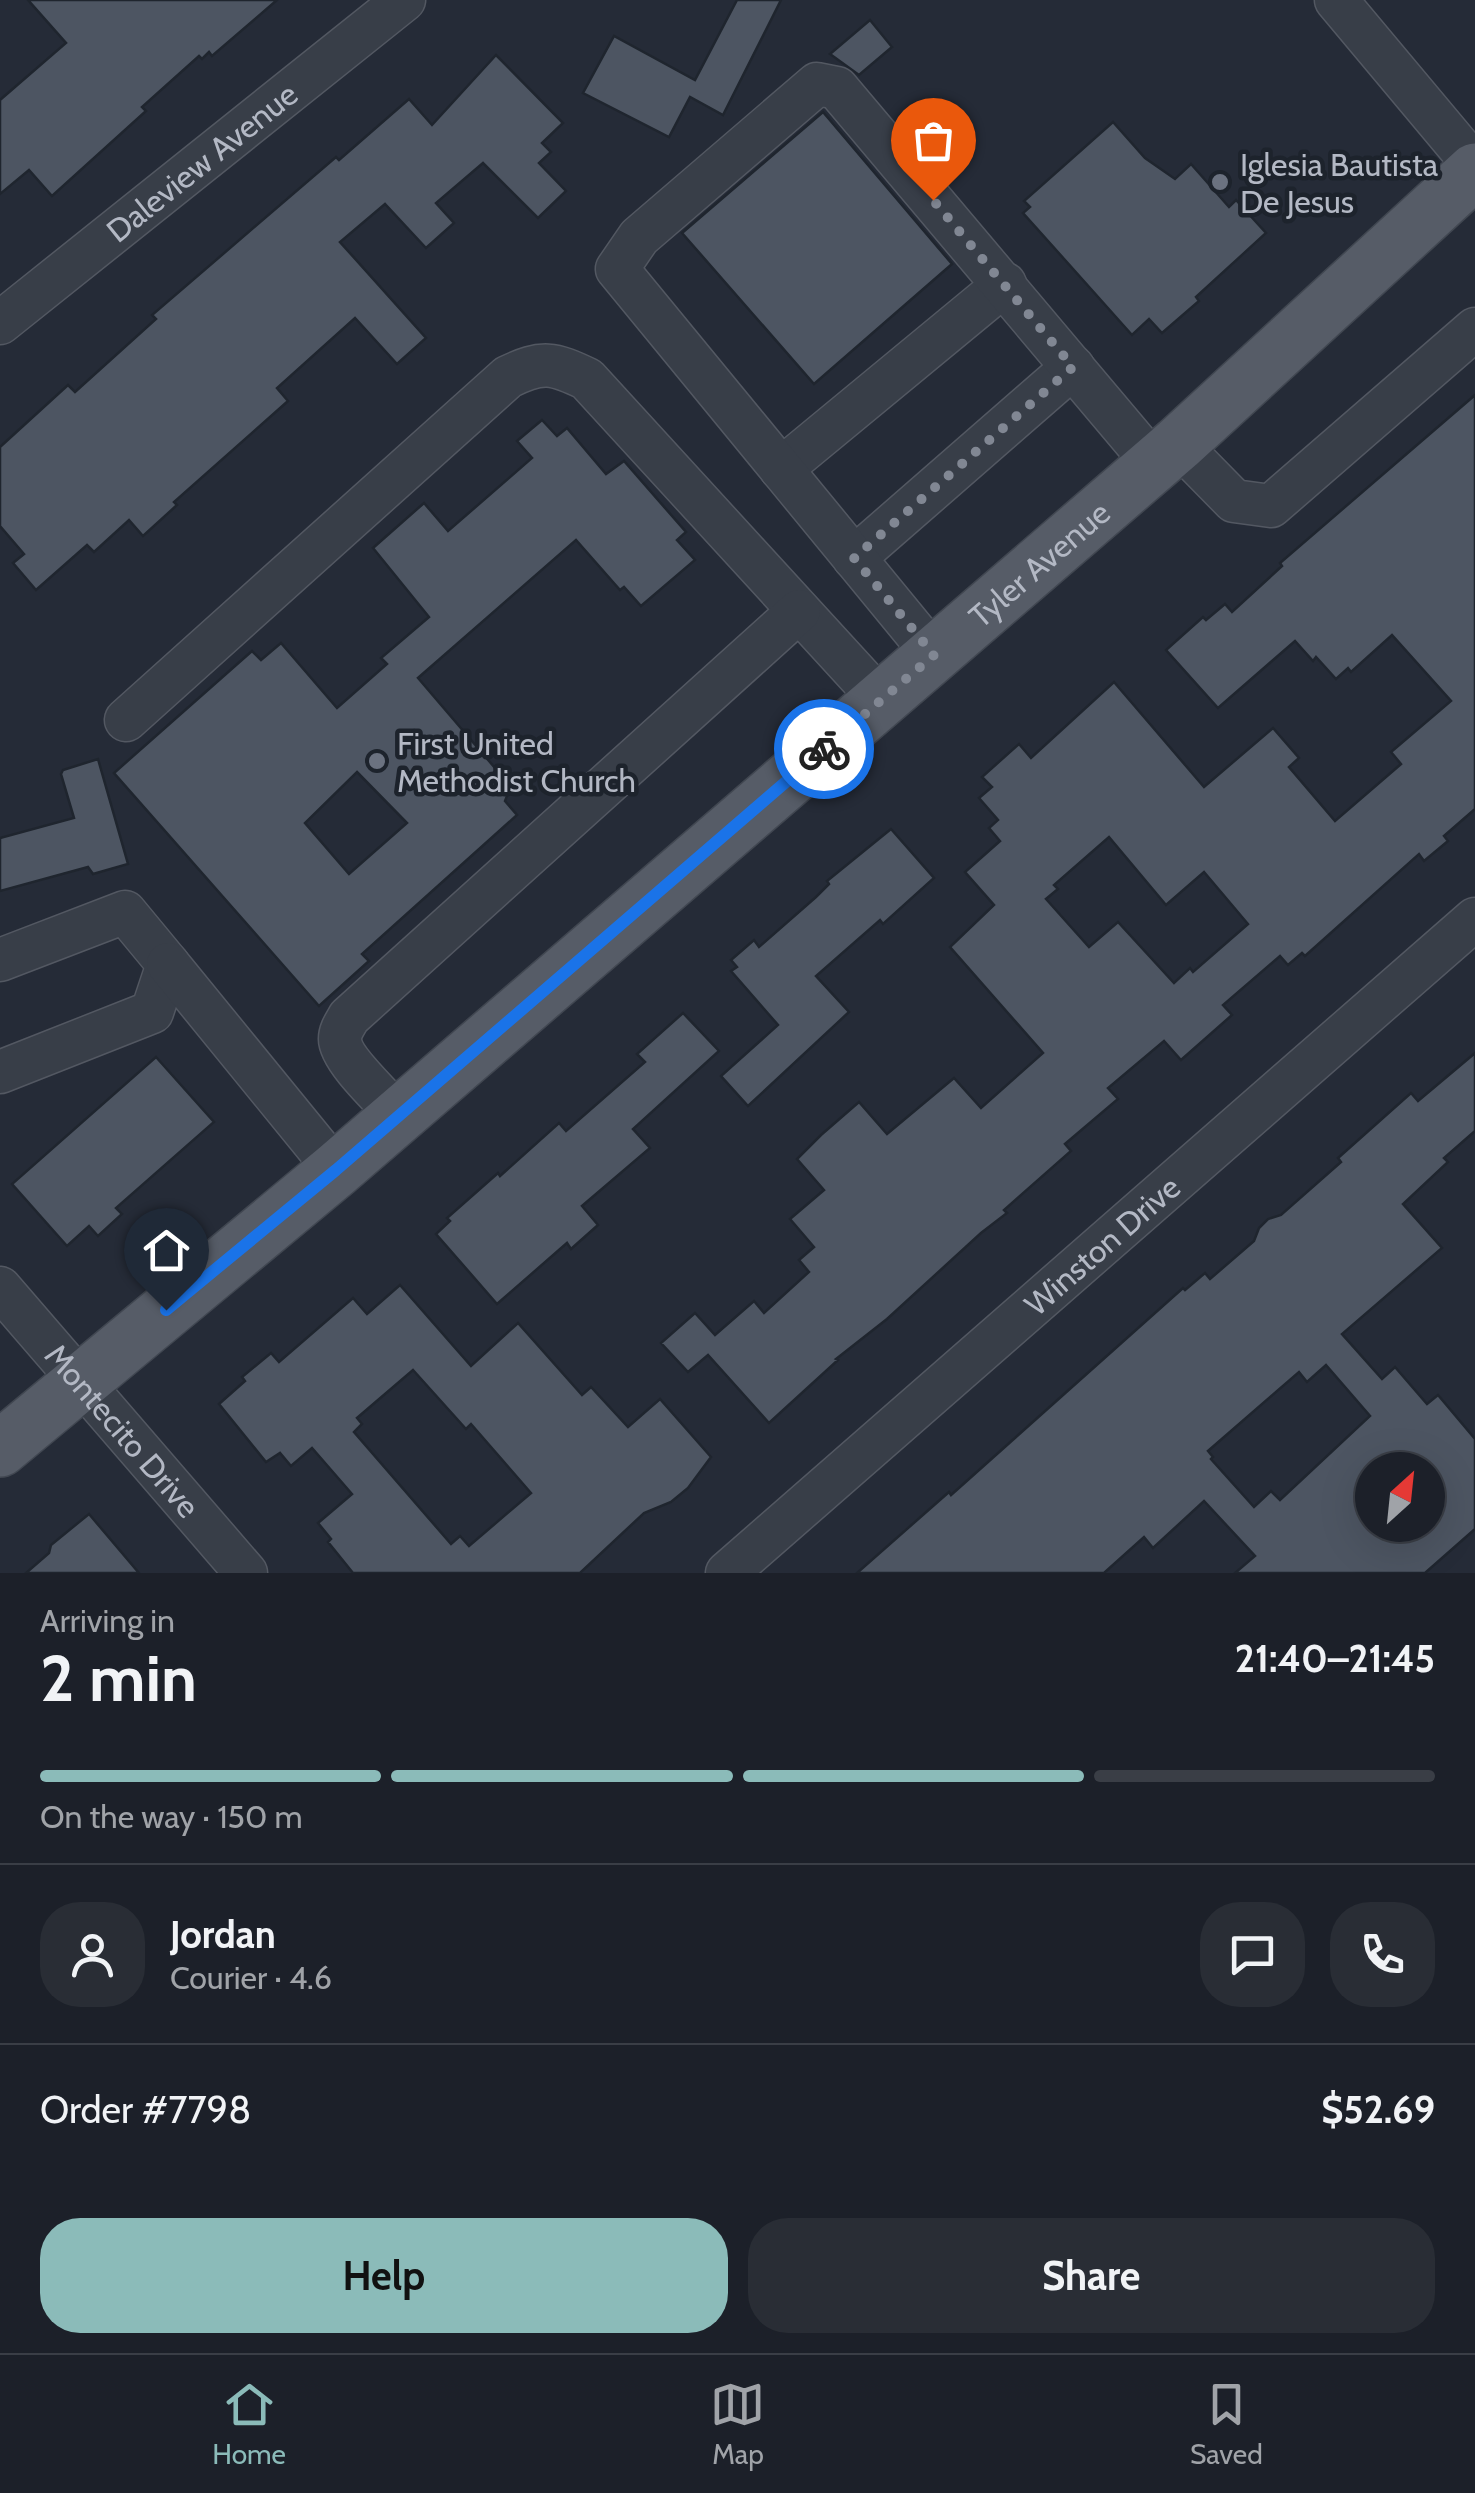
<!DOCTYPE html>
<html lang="en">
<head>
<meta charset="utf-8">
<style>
  :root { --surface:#1c2029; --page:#292d35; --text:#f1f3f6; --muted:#a0a3a8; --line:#3a3e46; --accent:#8bbbb9 }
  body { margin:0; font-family:Cabin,sans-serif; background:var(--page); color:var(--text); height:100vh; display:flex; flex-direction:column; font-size:38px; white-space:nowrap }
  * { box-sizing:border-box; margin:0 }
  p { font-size:32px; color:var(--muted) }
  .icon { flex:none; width:55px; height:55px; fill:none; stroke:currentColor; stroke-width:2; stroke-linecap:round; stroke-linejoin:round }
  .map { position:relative; height:1573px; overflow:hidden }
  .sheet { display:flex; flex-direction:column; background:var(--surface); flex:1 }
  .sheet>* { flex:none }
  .needle { width:65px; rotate:27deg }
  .tools { position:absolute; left:1355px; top:1452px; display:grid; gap:20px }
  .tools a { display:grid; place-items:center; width:90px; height:90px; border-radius:50%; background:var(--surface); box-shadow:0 10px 40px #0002,0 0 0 2px var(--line); font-size:50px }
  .pin { position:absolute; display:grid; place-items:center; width:85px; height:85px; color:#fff; margin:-102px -42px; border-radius:50% 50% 50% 0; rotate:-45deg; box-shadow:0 0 10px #0007 }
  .pin .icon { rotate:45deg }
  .courier { position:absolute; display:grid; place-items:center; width:100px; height:100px; margin:-50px; border:8px solid #1a73e8; border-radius:50%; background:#fff; color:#222; box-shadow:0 2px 12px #0007 }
  .overview em { font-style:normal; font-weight:700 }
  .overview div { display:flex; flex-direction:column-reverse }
  .overview { display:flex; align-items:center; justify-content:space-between; height:170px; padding:0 40px }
  h1 { font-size:65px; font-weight:700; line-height:75px }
  .bar { display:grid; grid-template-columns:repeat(4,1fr); gap:15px 10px; align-content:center; height:120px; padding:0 40px }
  .bar i { height:12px; border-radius:8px; background:var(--line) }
  .bar .active { background:var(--accent) }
  .bar p { grid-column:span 4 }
  .line { display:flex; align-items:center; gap:25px; padding:0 40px; border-top:2px solid var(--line) }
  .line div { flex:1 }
  .round { display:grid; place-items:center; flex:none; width:105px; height:105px; border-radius:40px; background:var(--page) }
  .action { display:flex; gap:20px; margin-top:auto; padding:20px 40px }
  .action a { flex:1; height:115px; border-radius:40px; background:var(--accent); color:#111; font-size:40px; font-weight:700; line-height:115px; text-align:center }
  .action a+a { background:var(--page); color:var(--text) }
  .tab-bar { display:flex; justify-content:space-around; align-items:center; height:140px; border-top:2px solid var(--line); background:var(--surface); font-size:28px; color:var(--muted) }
  .tab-bar a { display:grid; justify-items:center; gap:5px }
  .tab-bar .active { color:var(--accent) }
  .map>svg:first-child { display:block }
  .building { fill:#4d5562; stroke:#1f252e; stroke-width:2.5; fill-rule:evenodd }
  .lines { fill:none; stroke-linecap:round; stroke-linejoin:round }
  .minor-casing { stroke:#535862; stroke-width:45 }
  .major-casing { stroke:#414751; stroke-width:58 }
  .minor { stroke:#383e48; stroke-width:42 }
  .major { stroke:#565c67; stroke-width:55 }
  .done { stroke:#818793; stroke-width:10; stroke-dasharray:0 18 }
  .route { stroke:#1a73e8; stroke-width:12 }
  .worship-dot { fill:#6b7280; stroke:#1d232c; stroke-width:4 }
  .labels { text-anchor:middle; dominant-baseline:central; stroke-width:9; stroke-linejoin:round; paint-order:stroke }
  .street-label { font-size:32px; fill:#b3b8c4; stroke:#1d232c }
  .poi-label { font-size:32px; fill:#b3b8c4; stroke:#1d232c; text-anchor:start }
</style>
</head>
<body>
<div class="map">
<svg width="1475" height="1573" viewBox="0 0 1475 1573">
  <rect width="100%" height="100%" fill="#252b37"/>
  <g class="building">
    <path d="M 28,0 L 277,0 L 212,56 L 209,52 L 202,59 L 199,56 L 142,107 L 146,111 L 52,196 L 29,170 L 0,194 L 0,100 L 66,43 Z"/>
    <path d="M 737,0 L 781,0 L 723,115 L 690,97 L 669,137 L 583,93 L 614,36 L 695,80 Z"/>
    <path d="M 870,20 L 892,47 L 859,75 L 830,54 Z"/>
    <path d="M 496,55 L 563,123 L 542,143 L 551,152 L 539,163 L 566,191 L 538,218 L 483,163 L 436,203 L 454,223 L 426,248 L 385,204 L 340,242 L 426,338 L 397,364 L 355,318 L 277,388 L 288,401 L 174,502 L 177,505 L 143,536 L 129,520 L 94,552 L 87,545 L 36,590 L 13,563 L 24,554 L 0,526 L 0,447 L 68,385 L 75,392 L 156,319 L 152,315 L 336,157 L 339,160 L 409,99 L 432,125 Z"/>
    <path d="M 823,112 L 952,264 L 814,384 L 682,233 Z"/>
    <path d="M 1113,122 L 1145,158 L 1175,179 L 1191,164 L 1229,207 L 1236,200 L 1266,233 L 1196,297 L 1199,301 L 1162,333 L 1149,319 L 1132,335 L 1023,213 L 1030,207 L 1024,201 Z"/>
    <path d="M 1475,395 L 1475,809 L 1444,836 L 1448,841 L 1424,861 L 1419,854 L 1305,956 L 1302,953 L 1288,965 L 1280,956 L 1223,1005 L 1232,1015 L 1181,1060 L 1164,1041 L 1108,1088 L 1118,1099 L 1065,1144 L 1071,1151 L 1004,1210 L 1007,1213 L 981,1233 L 887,1319 L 836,1359 L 838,1360 L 769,1423 L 708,1355 L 688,1372 L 661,1343 L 695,1313 L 715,1335 L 754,1301 L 764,1313 L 809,1272 L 799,1260 L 814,1247 L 790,1219 L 824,1190 L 797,1159 L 821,1135 L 859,1102 L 887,1134 L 954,1078 L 981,1108 L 1043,1053 L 950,947 L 994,905 L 965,872 L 1000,841 L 989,828 L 998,820 L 979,798 L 992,787 L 982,777 L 1019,744 L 1031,758 L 1114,682 L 1204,787 L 1273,728 L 1299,758 L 1289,767 L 1335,821 L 1401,764 L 1391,752 L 1451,701 L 1392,635 L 1351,672 L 1348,668 L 1336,679 L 1316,657 L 1313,661 L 1295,641 L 1218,708 L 1166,650 L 1203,617 L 1206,620 L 1225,604 L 1232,612 L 1282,566 L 1280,563 ZM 1109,837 L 1166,905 L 1204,872 L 1248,924 L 1193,972 L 1190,968 L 1174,983 L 1118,922 L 1089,947 L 1046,899 L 1058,889 L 1054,885 Z"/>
    <path d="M 542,420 L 557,436 L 567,428 L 606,474 L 624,461 L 686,532 L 677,540 L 695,560 L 641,606 L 624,587 L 620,590 L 576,540 L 418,678 L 507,782 L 509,791 L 505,801 L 517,815 L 362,954 L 369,961 L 319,1006 L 114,773 L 252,651 L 261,660 L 281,643 L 337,708 L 387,664 L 381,658 L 429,617 L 373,548 L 424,503 L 448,531 L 532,458 L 517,441 ZM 357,772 L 407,823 L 349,874 L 305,823 Z"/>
    <path d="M 98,759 L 128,864 L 93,874 L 88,867 L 0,891 L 0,838 L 74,818 L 61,774 L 63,770 Z"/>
    <path d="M 891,829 L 934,878 L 883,924 L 880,920 L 816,976 L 849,1012 L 748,1106 L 721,1076 L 778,1025 L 731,971 L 737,967 L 731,960 L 754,940 L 759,947 L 816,897 L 829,884 L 827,881 Z"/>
    <path d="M 683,1013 L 719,1051 L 633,1129 L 650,1148 L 582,1206 L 598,1225 L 571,1249 L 567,1243 L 497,1304 L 436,1234 L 450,1221 L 447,1218 L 498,1173 L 500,1176 L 559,1123 L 566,1131 L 645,1062 L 637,1054 Z"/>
    <path d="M 1475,1053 L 1475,1131 L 1444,1158 L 1448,1162 L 1403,1204 L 1442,1248 L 1342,1334 L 1382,1379 L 1395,1367 L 1427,1404 L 1438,1395 L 1475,1439 L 1475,1529 L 1425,1573 L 1235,1573 L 1255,1556 L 1204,1501 L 1153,1548 L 1144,1537 L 1104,1573 L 857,1573 L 949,1492 L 951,1495 L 1183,1288 L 1185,1290 L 1205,1273 L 1210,1279 L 1254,1241 L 1259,1228 L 1268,1219 L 1281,1215 L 1341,1162 L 1338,1158 L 1411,1093 L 1418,1101 ZM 1326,1365 L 1370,1416 L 1280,1500 L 1271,1491 L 1254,1507 L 1211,1459 L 1213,1457 L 1208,1451 L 1299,1372 L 1307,1382 ZM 1372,1470 L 1428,1470 L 1428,1525 L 1372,1525 Z"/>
    <path d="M 156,1057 L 214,1122 L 116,1208 L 122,1214 L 98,1236 L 89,1226 L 67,1246 L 12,1184 Z"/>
    <path d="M 400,1285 L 471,1366 L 518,1323 L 582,1395 L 591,1387 L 628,1427 L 660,1399 L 711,1457 L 688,1488 L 671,1502 L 644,1513 L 580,1573 L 353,1573 L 328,1542 L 331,1539 L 318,1523 L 352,1494 L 312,1448 L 291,1466 L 280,1453 L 266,1462 L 219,1404 L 245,1381 L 242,1377 L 271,1353 L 279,1362 L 353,1298 L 367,1314 ZM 413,1370 L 466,1429 L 471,1424 L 531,1493 L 469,1546 L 460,1536 L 451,1544 L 354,1432 L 362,1424 L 357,1418 Z"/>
    <path d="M 89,1514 L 139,1573 L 26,1573 L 49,1553 L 51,1545 Z"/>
  </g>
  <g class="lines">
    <defs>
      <g id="minor">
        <path d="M 1336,0 L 1475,166"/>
        <path id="s1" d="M 0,323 L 404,0"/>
        <path d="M 1178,444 L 1234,501 L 1271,506 L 1475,329"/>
        <path d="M 781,469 L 1005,284"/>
        <path d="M 854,558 L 1073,367"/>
        <path d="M 934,655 L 617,269 L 639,237 L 817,84 L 837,88 L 1154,464"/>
        <path d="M 126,720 L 508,377 C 543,360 553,363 587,379 L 881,700"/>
        <path d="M 0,960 L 125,912 L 168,964 L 152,1012 L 0,1072"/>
        <path d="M 168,964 L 336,1170"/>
        <path d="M 399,1116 C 385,1100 340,1059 340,1039 C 340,1031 345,1024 349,1017 L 799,611"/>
        <path id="s2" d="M 0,1288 L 246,1573"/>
        <path id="s3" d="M 727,1573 L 1475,919"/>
      </g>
      <g id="major">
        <path id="s4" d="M 0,1449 L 336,1170 L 1178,444 L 1475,171"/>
      </g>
    </defs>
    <use href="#minor" class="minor-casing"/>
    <use href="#major" class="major-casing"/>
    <use href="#minor" class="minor"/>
    <use href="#major" class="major"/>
  </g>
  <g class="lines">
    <path class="done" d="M 824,749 L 934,655 L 854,558 L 1073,367 L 933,200"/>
    <path class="route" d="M 166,1310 L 336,1170 L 824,749"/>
  </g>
  <g class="worship-dot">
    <circle cx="1220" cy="182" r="10"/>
    <circle cx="377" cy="761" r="10"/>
  </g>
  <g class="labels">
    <g class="street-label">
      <text stroke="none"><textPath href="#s1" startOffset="258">Daleview Avenue</textPath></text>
      <text stroke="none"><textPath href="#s4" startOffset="1365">Tyler Avenue</textPath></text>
      <text stroke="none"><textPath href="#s3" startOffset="498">Winston Drive</textPath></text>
      <text stroke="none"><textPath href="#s2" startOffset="188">Montecito Drive</textPath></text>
    </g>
    <g class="poi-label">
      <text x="1240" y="164">Iglesia Bautista<tspan x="1240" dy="37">De Jesus</tspan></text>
      <text x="397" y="743">First United<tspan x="397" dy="37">Methodist Church</tspan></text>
    </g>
  </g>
</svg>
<div class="tools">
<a><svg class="needle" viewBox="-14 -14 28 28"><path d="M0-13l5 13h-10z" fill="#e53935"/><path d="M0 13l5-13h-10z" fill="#a0a3a8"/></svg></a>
</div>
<div class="pin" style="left:933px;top:200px;background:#ea580c"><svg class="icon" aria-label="bag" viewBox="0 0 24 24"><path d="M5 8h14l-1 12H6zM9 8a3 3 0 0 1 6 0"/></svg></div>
<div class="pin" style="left:166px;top:1310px;background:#1f2937"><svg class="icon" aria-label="home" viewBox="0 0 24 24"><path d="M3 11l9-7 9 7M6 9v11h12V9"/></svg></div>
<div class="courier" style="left:824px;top:749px"><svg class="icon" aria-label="bike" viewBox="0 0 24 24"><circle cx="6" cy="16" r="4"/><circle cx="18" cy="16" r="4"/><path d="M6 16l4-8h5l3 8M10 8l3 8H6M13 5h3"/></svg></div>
</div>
<section class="sheet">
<div class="overview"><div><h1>2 min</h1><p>Arriving in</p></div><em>21:40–21:45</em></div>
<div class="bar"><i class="active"></i><i class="active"></i><i class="active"></i><i></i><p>On the way · 150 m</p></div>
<div class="line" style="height:180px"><a class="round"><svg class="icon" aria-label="person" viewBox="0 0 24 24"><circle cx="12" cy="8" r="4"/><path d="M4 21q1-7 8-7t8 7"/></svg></a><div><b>Jordan</b><p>Courier · 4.6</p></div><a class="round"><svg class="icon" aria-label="chat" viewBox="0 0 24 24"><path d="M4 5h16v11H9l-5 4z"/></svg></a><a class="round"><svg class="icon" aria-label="phone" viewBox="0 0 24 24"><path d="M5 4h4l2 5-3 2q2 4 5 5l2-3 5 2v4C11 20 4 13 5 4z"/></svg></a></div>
<div class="line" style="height:130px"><div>Order #7798</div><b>$52.69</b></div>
<div class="action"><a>Help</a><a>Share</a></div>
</section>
<nav class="tab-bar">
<a class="active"><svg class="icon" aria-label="home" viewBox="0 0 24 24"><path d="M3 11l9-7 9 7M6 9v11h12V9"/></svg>Home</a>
<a><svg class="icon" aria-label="map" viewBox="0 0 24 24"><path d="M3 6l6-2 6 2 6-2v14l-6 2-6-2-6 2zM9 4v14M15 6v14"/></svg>Map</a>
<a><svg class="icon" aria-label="saved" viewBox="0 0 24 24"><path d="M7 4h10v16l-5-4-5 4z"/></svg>Saved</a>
</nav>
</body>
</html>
